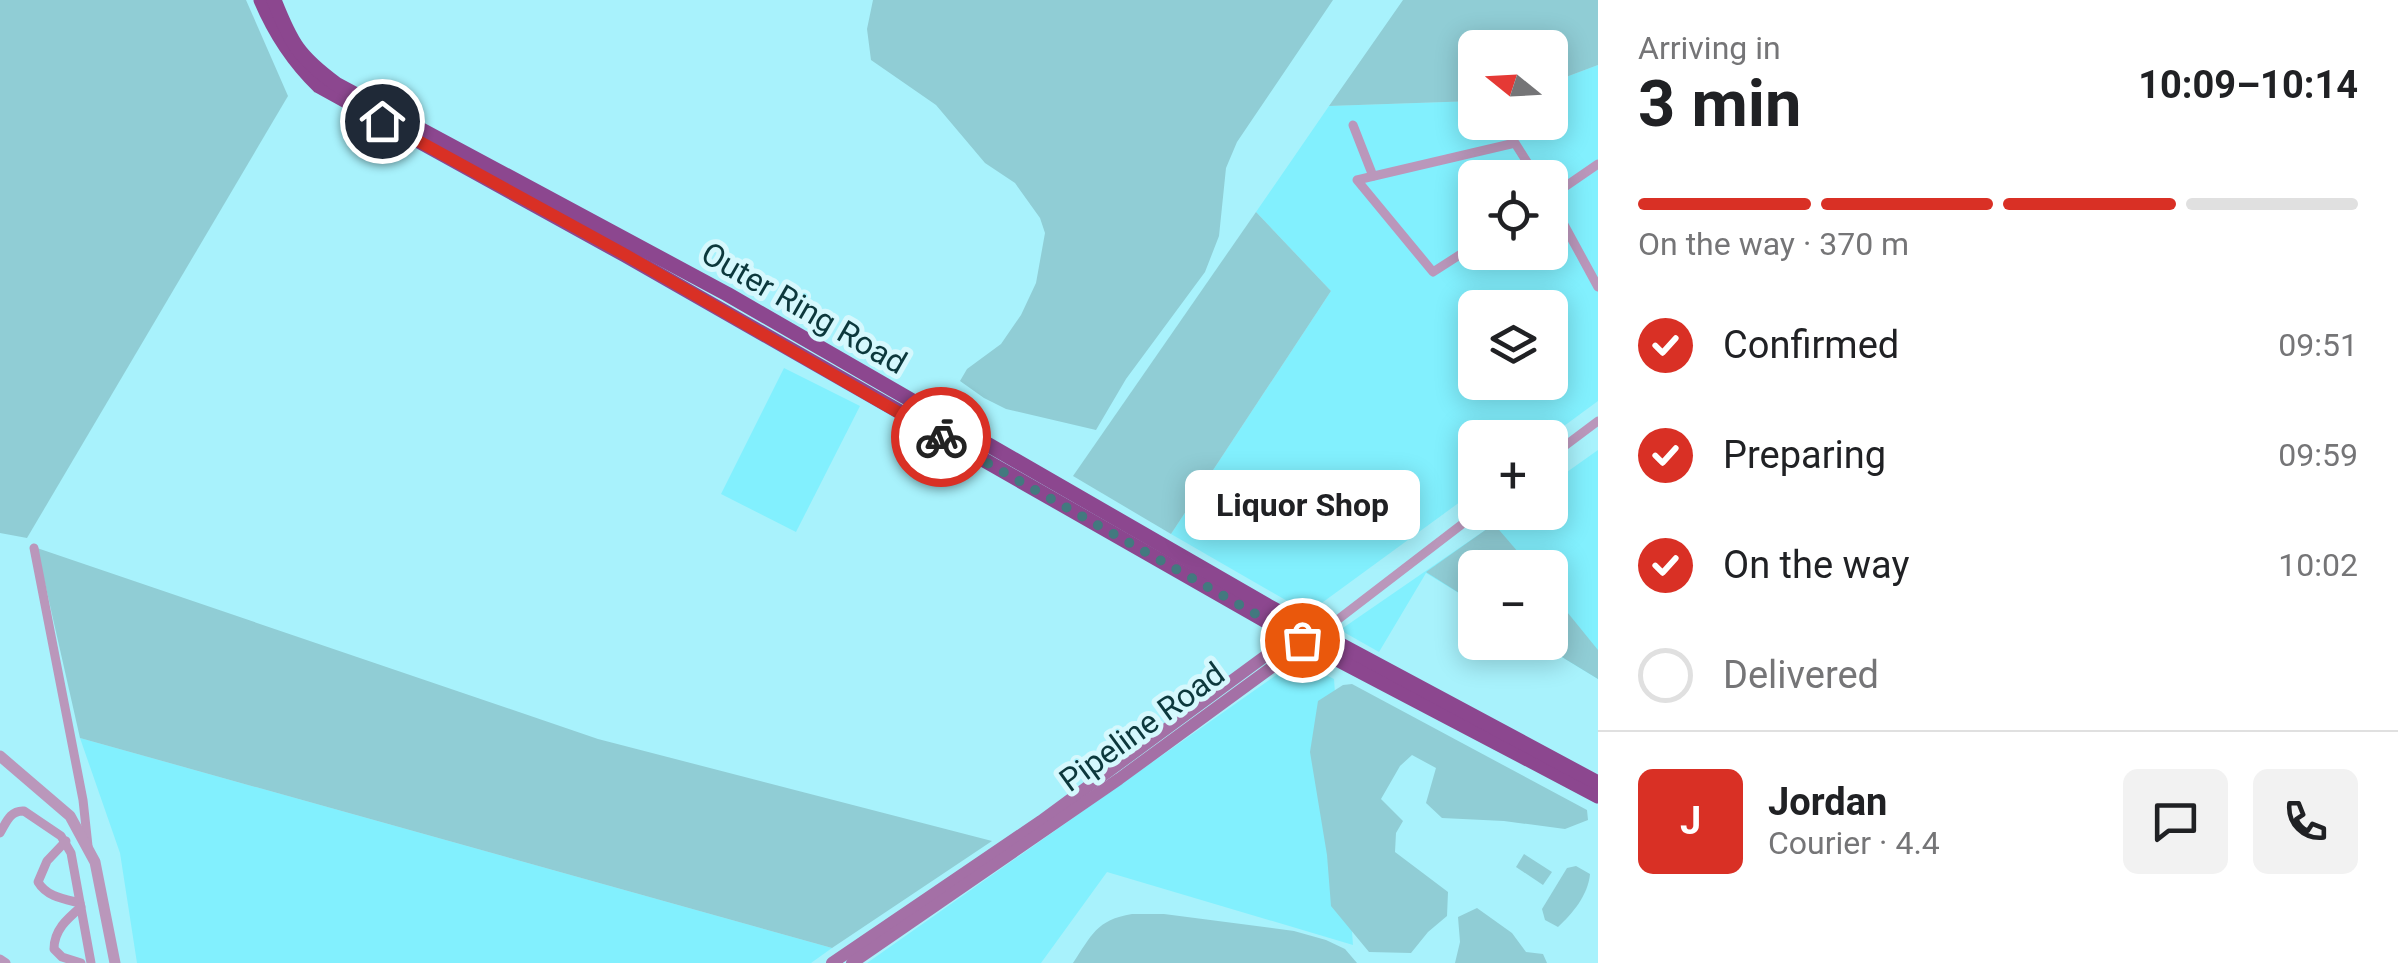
<!DOCTYPE html>
<html lang="en">
<head>
<meta charset="utf-8">
<style>
  :root { --surface:#fff; --page:#f2f2f2; --text:#202124; --muted:#757577; --line:#e0e0e0; --accent:#d93025 }
  body { margin:0; font-family:Roboto,sans-serif; background:var(--page); color:var(--text); height:100vh; display:flex; flex-direction:column; font-size:38px; white-space:nowrap }
  * { box-sizing:border-box; margin:0 }
  p { font-size:32px; color:var(--muted) }
  .icon { flex:none; width:55px; height:55px; fill:none; stroke:currentColor; stroke-width:2; stroke-linecap:round; stroke-linejoin:round }
  .map { position:relative; flex:1; overflow:hidden }
  .panel { display:flex; flex-direction:column; background:var(--surface); width:800px }
  .panel>* { flex:none }
  .needle { width:65px; rotate:288deg }
  .buttons { position:absolute; left:1458px; top:30px; display:grid; gap:20px }
  .buttons a { display:grid; place-items:center; width:110px; height:110px; border-radius:15px; background:var(--surface); box-shadow:0 5px 25px #0003; font-size:50px }
  .pin { position:absolute; display:grid; place-items:center; width:85px; height:85px; color:#fff; margin:-42px; border:5px solid #fff; border-radius:50%; box-shadow:0 2px 10px #0007 }
  .courier { position:absolute; display:grid; place-items:center; width:100px; height:100px; margin:-50px; border:8px solid #d93025; border-radius:50%; background:#fff; color:#222; box-shadow:0 2px 12px #0007 }
  .bubble { position:absolute; height:70px; border-radius:15px; background:var(--surface); box-shadow:0 5px 25px #0003; font-size:32px; font-weight:700; line-height:70px; text-align:center }
  .headline em { font-style:normal; font-weight:700 }
  .headline div { display:flex; flex-direction:column-reverse }
  .headline { display:flex; align-items:center; justify-content:space-between; height:170px; padding:0 40px }
  h1 { font-size:65px; font-weight:700; line-height:75px }
  .bar { display:grid; grid-template-columns:repeat(4,1fr); gap:15px 10px; align-content:center; height:120px; padding:0 40px }
  .bar i { height:12px; border-radius:8px; background:var(--line) }
  .bar .selected { background:var(--accent) }
  .bar p { grid-column:span 4 }
  .line { display:flex; align-items:center; gap:25px; padding:0 40px; border-top:2px solid var(--line) }
  .line div { flex:1 }
  .round { display:grid; place-items:center; flex:none; width:105px; height:105px; border-radius:15px; background:var(--page) }
  ol { padding:0 40px; list-style:none }
  li { display:flex; align-items:center; gap:30px; height:110px }
  li p { margin-inline-start:auto }
  li .icon { padding:10px; border-radius:50%; background:var(--accent); color:#fff; stroke-width:4 }
  li:last-child { color:var(--muted) }
  li i { width:55px; height:55px; border:5px solid var(--line); border-radius:50% }
  main { display:flex; flex:1; min-height:0 }
  .map>svg:first-child { display:block }
  .built { fill:#82f0fe; fill-rule:evenodd }
  .green { fill:#90cdd5 }
  .lines { fill:none; stroke-linecap:round; stroke-linejoin:round }
  .minor { stroke:#ba97bb; stroke-width:9 }
  .tertiary { stroke:#ba97bb; stroke-width:11 }
  .secondary { stroke:#a470a6; stroke-width:12 }
  .trunk { stroke:#8c478f; stroke-width:15 }
  .done { stroke:#43797f; stroke-width:10; stroke-dasharray:0 18 }
  .route { stroke:#d93025; stroke-width:12 }
  .labels { text-anchor:middle; dominant-baseline:central; stroke-width:10; stroke-linejoin:round; paint-order:stroke }
  .street-label { font-size:32px; fill:#0c383c; stroke:#d5f8fd }
</style>
</head>
<body>
<main>
<div class="map">
<svg width="1598" height="963" viewBox="0 0 1598 963">
  <rect width="100%" height="100%" fill="#a8f2fc"/>
  <g class="built">
    <path d="M 1598,65 L 1598,401 L 1549,437 L 1475,438 L 1475,491 L 1308,613 L 1171,534 L 1331,291 L 1256,212 L 1329,106 L 1475,101 L 1475,122 L 1550,122 L 1550,83 ZM 1475,178 L 1550,178 L 1550,252 L 1475,252 ZM 1475,308 L 1550,308 L 1550,382 L 1475,382 Z"/>
    <path d="M 784,368 L 860,406 L 796,532 L 721,494 Z"/>
    <path d="M 1598,450 L 1598,679 L 1539,643 L 1550,642 L 1550,568 L 1475,568 L 1475,603 L 1426,573 L 1379,652 L 1340,630 L 1510,513 L 1550,512 L 1550,484 Z"/>
    <path d="M 1309,652 L 1329,663 L 1324,668 L 1324,674 L 1334,679 L 1353,945 L 1107,872 L 1041,963 L 867,963 Z"/>
    <path d="M 80,738 L 832,948 L 811,963 L 137,963 L 120,853 Z"/>
  </g>
  <g class="green">
    <path d="M 0,0 L 246,0 L 288,96 L 27,538 L 0,533 Z"/>
    <path d="M 873,0 L 1333,0 L 1237,142 L 1226,168 L 1219,236 L 1205,272 L 1126,379 L 1096,430 L 1006,409 L 984,398 L 960,381 L 967,369 L 1001,344 L 1021,315 L 1036,283 L 1045,233 L 1040,218 L 1015,183 L 985,163 L 936,105 L 871,60 L 867,29 Z"/>
    <path d="M 1403,0 L 1598,0 L 1598,65 L 1550,83 L 1550,48 L 1475,48 L 1475,101 L 1329,106 Z"/>
    <path d="M 1256,212 L 1331,291 L 1171,534 L 1073,476 Z"/>
    <path d="M 1494,524 L 1531,567 L 1475,568 L 1475,603 L 1426,572 Z"/>
    <path d="M 37,548 L 598,739 L 992,841 L 832,948 L 80,738 Z"/>
    <path d="M 1550,591 L 1598,650 L 1598,679 L 1539,643 L 1550,642 Z"/>
    <path d="M 1352,684 L 1587,810 L 1588,820 L 1565,829 L 1504,821 L 1442,818 L 1426,803 L 1436,768 L 1412,755 L 1400,766 L 1381,799 L 1403,821 L 1396,833 L 1395,852 L 1448,892 L 1447,916 L 1428,932 L 1411,953 L 1369,952 L 1331,906 L 1327,855 L 1310,752 L 1318,701 L 1343,685 Z"/>
    <path d="M 1524,854 L 1552,872 L 1543,885 L 1516,867 Z"/>
    <path d="M 1576,866 L 1590,874 C 1588,895 1573,913 1558,927 L 1545,920 L 1542,909 L 1567,868 Z"/>
    <path d="M 1477,908 L 1512,933 L 1526,952 L 1543,954 L 1547,963 L 1455,963 L 1460,942 L 1458,917 Z"/>
    <path d="M 1132,914 L 1164,914 L 1294,931 L 1326,940 L 1345,949 L 1357,963 L 1073,963 C 1092,935 1096,920 1132,914 Z"/>
  </g>
  <g class="lines">
    <g class="minor">
      <path d="M 1353,125 L 1373,176"/>
      <path d="M 1550,197 L 1598,164"/>
      <path d="M 1550,199 L 1598,287"/>
      <path d="M 1475,245 L 1433,272 L 1357,180 L 1515,143 L 1537,178"/>
      <path d="M 1550,457 L 1598,421"/>
      <path d="M 34,548 L 83,800 L 88,846"/>
      <path d="M 1319,634 L 1478,512"/>
      <path d="M 0,833 C 6,823 10,810 24,811 L 61,836 L 71,853 L 91,963"/>
      <path d="M 66,841 L 47,861 L 38,882 C 47,897 64,899 80,903"/>
      <path d="M 81,907 C 67,919 54,930 54,949 L 62,957 L 81,963"/>
      <path d="M 0,959 L 6,963"/>
    </g>
    <path class="tertiary" d="M 0,756 L 70,816 L 95,862 L 115,963"/>
    <g class="secondary">
      <path d="M 832,963 L 1041,821 L 1279,646 L 1302,641"/>
      <path d="M 852,963 L 1119,779 L 1290,654 L 1300,642"/>
    </g>
    <g class="trunk">
      <path d="M 261,0 C 275,33 293,61 319,86 L 625,255 L 1280,629 L 1598,796"/>
      <path d="M 274,0 C 291,43 298,56 336,84 L 727,294 L 1268,606 L 1598,783"/>
    </g>
  </g>
  <g class="lines">
    <path class="done" d="M 941,437 L 1302,640"/>
    <path class="route" d="M 382,121 L 624,254 L 941,437"/>
  </g>
  <g class="labels">
    <g class="street-label">
      <text transform="translate(804 308) rotate(30)">Outer Ring Road</text>
      <text transform="translate(1142 727) rotate(-36)">Pipeline Road</text>
    </g>
  </g>
</svg>
<div class="buttons">
<a><svg class="needle" viewBox="-14 -14 28 28"><path d="M0-13l5 13h-10z" fill="#e53935"/><path d="M0 13l5-13h-10z" fill="#757577"/></svg></a>
<a><svg class="icon" aria-label="locate" viewBox="0 0 24 24"><circle cx="12" cy="12" r="6"/><path d="M12 2v4M12 18v4M2 12h4M18 12h4"/></svg></a>
<a><svg class="icon" aria-label="layers" viewBox="0 0 24 24"><path d="M12 4l9 5-9 5-9-5zM3 14l9 5 9-5"/></svg></a>
<a>+</a>
<a>−</a>
</div>
<div class="pin" style="left:1302px;top:640px;background:#ea580c"><svg class="icon" aria-label="bag" viewBox="0 0 24 24"><path d="M5 8h14l-1 12H6zM9 8a3 3 0 0 1 6 0"/></svg></div>
<div class="pin" style="left:382px;top:121px;background:#1f2937"><svg class="icon" aria-label="home" viewBox="0 0 24 24"><path d="M3 11l9-7 9 7M6 9v11h12V9"/></svg></div>
<div class="courier" style="left:941px;top:437px"><svg class="icon" aria-label="bike" viewBox="0 0 24 24"><circle cx="6" cy="16" r="4"/><circle cx="18" cy="16" r="4"/><path d="M6 16l4-8h5l3 8M10 8l3 8H6M13 5h3"/></svg></div>
<div class="bubble" style="left:1185px;top:470px;width:235px">Liquor Shop</div>
</div>
<section class="panel">
<div class="headline"><div><h1>3 min</h1><p>Arriving in</p></div><em>10:09–10:14</em></div>
<div class="bar"><i class="selected"></i><i class="selected"></i><i class="selected"></i><i></i><p>On the way · 370 m</p></div>
<ol>
<li><svg class="icon" aria-label="check" viewBox="0 0 24 24"><path d="M5 12l5 5 9-10"/></svg>Confirmed<p>09:51</p></li>
<li><svg class="icon" aria-label="check" viewBox="0 0 24 24"><path d="M5 12l5 5 9-10"/></svg>Preparing<p>09:59</p></li>
<li><svg class="icon" aria-label="check" viewBox="0 0 24 24"><path d="M5 12l5 5 9-10"/></svg>On the way<p>10:02</p></li>
<li><i></i>Delivered</li>
</ol>
<div class="line" style="height:180px"><b class="round" style="background:var(--accent);color:#fff">J</b><div><b>Jordan</b><p>Courier · 4.4</p></div><a class="round"><svg class="icon" aria-label="chat" viewBox="0 0 24 24"><path d="M4 5h16v11H9l-5 4z"/></svg></a><a class="round"><svg class="icon" aria-label="phone" viewBox="0 0 24 24"><path d="M5 4h4l2 5-3 2q2 4 5 5l2-3 5 2v4C11 20 4 13 5 4z"/></svg></a></div>
</section>
</main>
</body>
</html>
